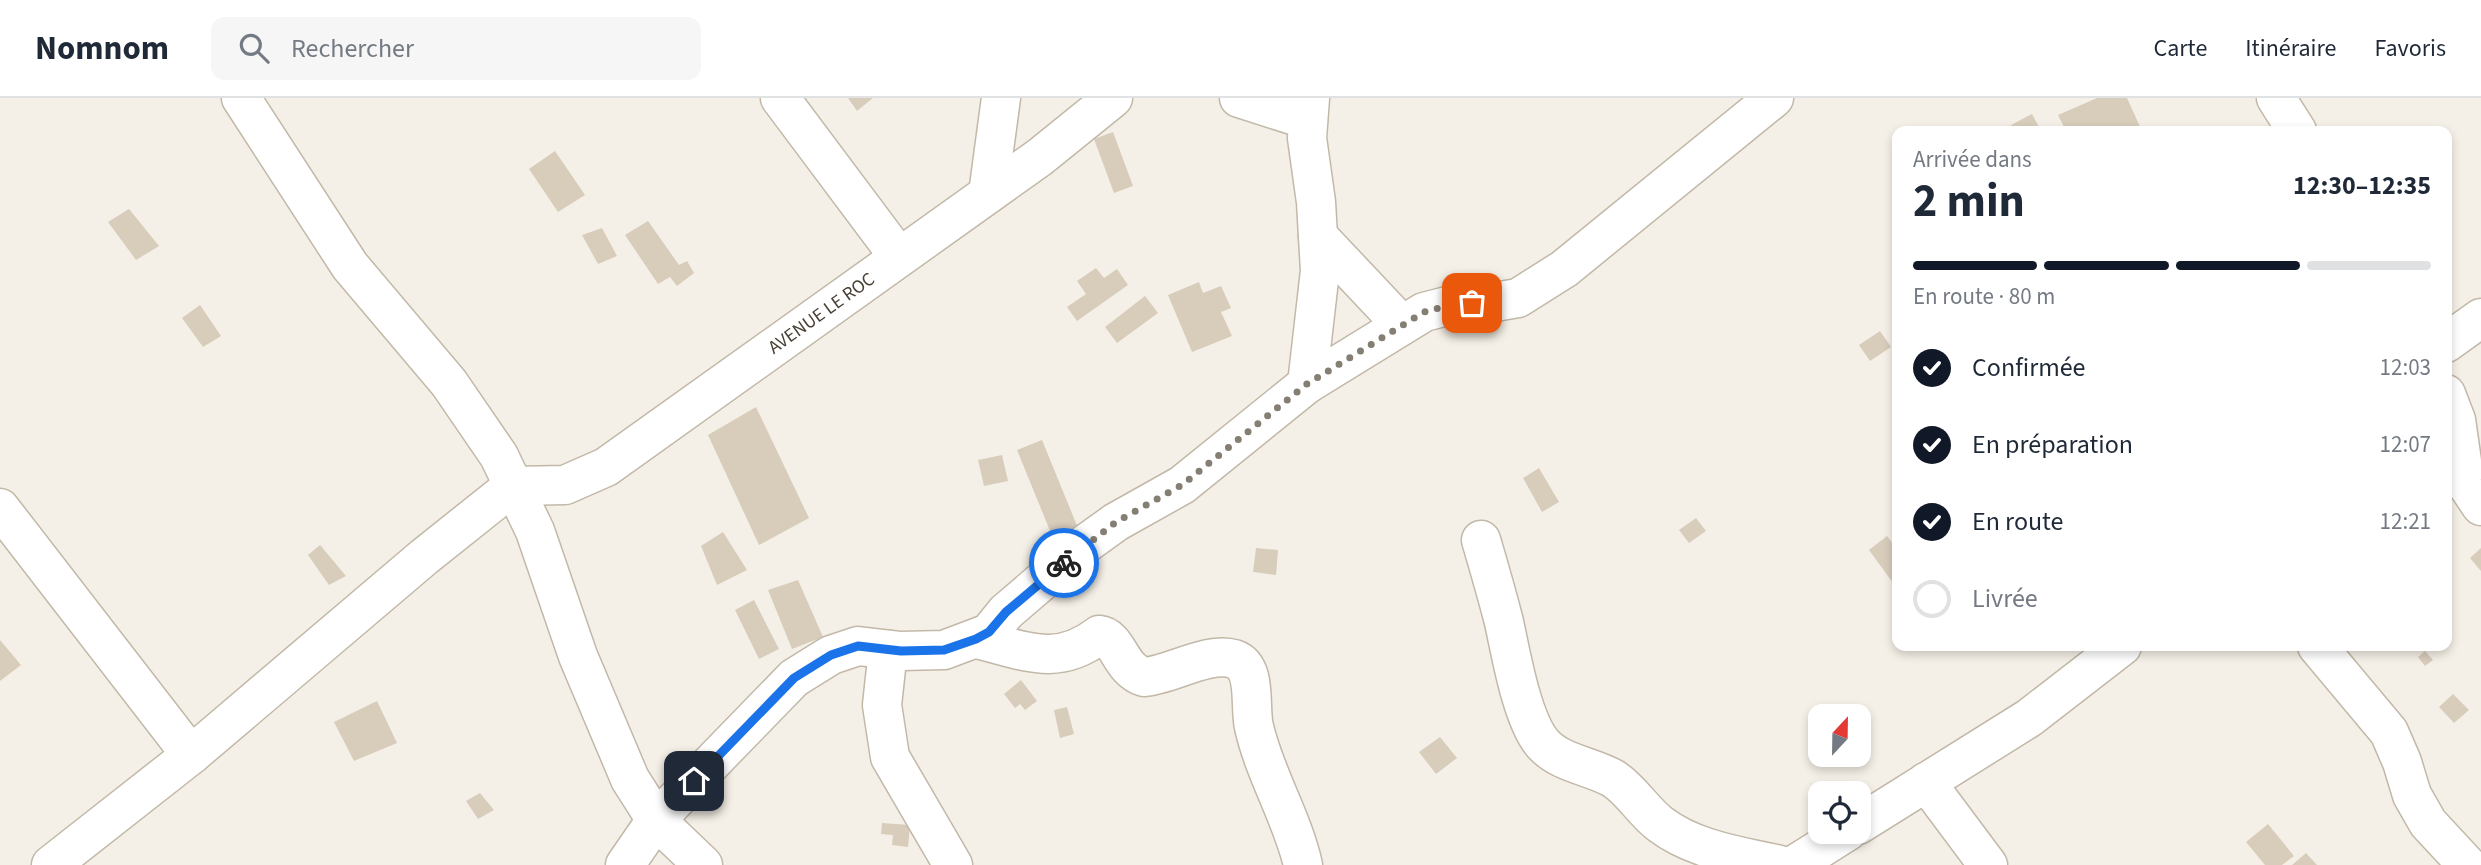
<!DOCTYPE html>
<html lang="fr">
<head>
<meta charset="utf-8">
<style>
  :root { --surface:#fff; --page:#f6f6f7; --text:#1f2937; --muted:#747a83; --line:#e0e1e3; --accent:#111827 }
  body { margin:0; font-family:"Source Sans 3",sans-serif; background:var(--page); color:var(--text); height:100vh; display:flex; flex-direction:column; font-size:26px; white-space:nowrap }
  * { box-sizing:border-box; margin:0 }
  p { font-size:23px; color:var(--muted) }
  .icon { flex:none; width:38px; height:38px; fill:none; stroke:currentColor; stroke-width:2; stroke-linecap:round; stroke-linejoin:round }
  .map { position:relative; flex:1; overflow:hidden }
  .side { position:absolute; left:1892px; top:28px; width:560px; height:525px; display:flex; flex-direction:column; background:var(--surface); border-radius:14px; box-shadow:0 4px 10px #0003 }
  .side>* { flex:none }
  .needle { width:46px; rotate:22deg }
  .tools { position:absolute; left:1808px; top:606px; display:grid; gap:14px }
  .tools a { display:grid; place-items:center; width:63px; height:63px; border-radius:14px; background:var(--surface); box-shadow:0 4px 10px #0003; font-size:35px }
  .pin { position:absolute; display:grid; place-items:center; width:60px; height:60px; color:#fff; margin:-30px; border-radius:14px; box-shadow:0 4px 10px #0006 }
  .courier { position:absolute; display:grid; place-items:center; width:70px; height:70px; margin:-35px; border:5px solid #1a73e8; border-radius:50%; background:#fff; color:#222; box-shadow:0 2px 9px #0007 }
  .summary em { font-style:normal; font-weight:700 }
  .summary div { display:flex; flex-direction:column-reverse }
  .summary { display:flex; align-items:center; justify-content:space-between; height:119px; padding:0 21px }
  h1 { font-size:46px; font-weight:700; line-height:52px }
  .bar { display:grid; grid-template-columns:repeat(4,1fr); gap:10px 7px; align-content:center; height:84px; padding:0 21px }
  .bar i { height:9px; border-radius:5px; background:var(--line) }
  .bar .active { background:var(--accent) }
  .bar p { grid-column:span 4 }
  ol { padding:0 21px; list-style:none }
  li { display:flex; align-items:center; gap:21px; height:77px }
  li p { margin-inline-start:auto }
  li .icon { padding:7px; border-radius:50%; background:var(--accent); color:#fff; stroke-width:4 }
  li:last-child { color:var(--muted) }
  li i { width:38px; height:38px; border:4px solid var(--line); border-radius:50% }
  header { display:flex; align-items:center; gap:42px; box-sizing:border-box; height:98px; padding:0 35px; background:var(--surface); border-bottom:2px solid var(--line) }
  header strong { font-size:33px }
  nav { display:flex; gap:38px; margin-inline-start:auto; font-size:24px }
  .search { width:490px; height:63px; background:var(--page); display:flex; align-items:center; gap:18px; box-sizing:border-box; padding:0 24px; border-radius:14px; color:var(--muted); font-size:26px }
  .map>svg:first-child { display:block }
  .building { fill:#d8ccbb }
  .lines { fill:none; stroke-linecap:round; stroke-linejoin:round }
  .minor-casing { stroke:#c2b8a8; stroke-width:41 }
  .minor { stroke:#fff; stroke-width:38 }
  .done { stroke:#857e73; stroke-width:7; stroke-dasharray:0 12.6 }
  .route { stroke:#1a73e8; stroke-width:9 }
  .labels { text-anchor:middle; dominant-baseline:central; stroke-width:5; stroke-linejoin:round; paint-order:stroke }
  .street-label { font-size:19px; fill:#494135; stroke:#fff }
</style>
</head>
<body>
<header>
<strong>Nomnom</strong>
<div class="search"><svg class="icon" aria-label="search" viewBox="0 0 24 24"><circle cx="10" cy="10" r="6"/><path d="M15 15l6 6"/></svg>Rechercher</div>
<nav><a>Carte</a><a>Itinéraire</a><a>Favoris</a></nav>
</header>
<div class="map">
<svg width="2481" height="767" viewBox="0 0 2481 767">
  <rect width="100%" height="100%" fill="#f5f0e7"/>
  <g class="building">
    <path d="M 848,0 L 873,0 L 857,13 Z"/>
    <path d="M 2097,0 L 2127,0 L 2142,33 L 2066,33 L 2058,17 Z"/>
    <path d="M 2032,16 L 2041,33 L 2014,33 L 2011,27 Z"/>
    <path d="M 1113,34 L 1133,88 L 1114,95 L 1094,41 Z"/>
    <path d="M 555,53 L 585,97 L 558,114 L 529,71 Z"/>
    <path d="M 129,111 L 159,148 L 136,162 L 108,124 Z"/>
    <path d="M 648,123 L 679,167 L 687,163 L 694,175 L 677,188 L 670,179 L 658,186 L 625,137 Z"/>
    <path d="M 602,130 L 617,158 L 598,166 L 582,137 Z"/>
    <path d="M 1096,170 L 1104,180 L 1117,171 L 1128,187 L 1077,223 L 1067,209 L 1086,196 L 1077,183 Z"/>
    <path d="M 1199,184 L 1203,195 L 1221,188 L 1231,210 L 1221,214 L 1232,238 L 1192,254 L 1168,197 Z"/>
    <path d="M 1145,198 L 1158,215 L 1117,245 L 1105,229 Z"/>
    <path d="M 200,207 L 221,238 L 203,249 L 182,220 Z"/>
    <path d="M 1880,233 L 1891,249 L 1870,263 L 1859,247 Z"/>
    <path d="M 756,309 L 809,420 L 759,447 L 708,337 Z"/>
    <path d="M 1042,342 L 1080,435 L 1055,445 L 1017,352 Z"/>
    <path d="M 1002,357 L 1008,383 L 984,388 L 978,362 Z"/>
    <path d="M 1539,370 L 1559,404 L 1542,414 L 1523,380 Z"/>
    <path d="M 1696,420 L 1706,433 L 1689,445 L 1679,432 Z"/>
    <path d="M 723,434 L 747,472 L 717,487 L 701,448 Z"/>
    <path d="M 1887,438 L 1897,451 L 1897,482 L 1893,485 L 1869,452 Z"/>
    <path d="M 320,447 L 346,478 L 329,487 L 308,457 Z"/>
    <path d="M 1256,450 L 1278,452 L 1276,477 L 1253,474 Z"/>
    <path d="M 2481,450 L 2481,473 L 2470,460 Z"/>
    <path d="M 798,482 L 823,539 L 792,551 L 768,492 Z"/>
    <path d="M 754,502 L 779,551 L 759,561 L 735,512 Z"/>
    <path d="M 0,542 L 21,567 L 0,583 Z"/>
    <path d="M 2425,553 L 2433,562 L 2425,568 L 2418,559 Z"/>
    <path d="M 1021,582 L 1037,603 L 1025,612 L 1020,606 L 1015,610 L 1004,596 Z"/>
    <path d="M 2453,596 L 2469,612 L 2454,625 L 2439,609 Z"/>
    <path d="M 377,603 L 397,645 L 354,663 L 334,624 Z"/>
    <path d="M 1067,609 L 1074,636 L 1060,640 L 1054,612 Z"/>
    <path d="M 1440,639 L 1457,660 L 1436,676 L 1419,654 Z"/>
    <path d="M 480,695 L 494,712 L 478,721 L 466,703 Z"/>
    <path d="M 882,725 L 910,727 L 908,749 L 892,747 L 893,737 L 881,736 Z"/>
    <path d="M 2268,726 L 2294,758 L 2282,767 L 2265,767 L 2246,744 Z"/>
    <path d="M 2306,755 L 2317,767 L 2292,767 Z"/>
  </g>
  <g class="lines">
    <defs>
      <g id="minor">
        <path d="M 241,0 L 350,168 L 449,285 L 499,358 L 535,433 L 578,558 L 630,681 L 656,722 L 703,767"/>
        <path d="M 780,0 L 899,159"/>
        <path d="M 1239,0 L 1308,22"/>
        <path d="M 2276,0 L 2297,33"/>
        <path d="M 988,96 L 1001,0"/>
        <path d="M 1318,138 L 1402,227"/>
        <path d="M 2446,245 L 2481,220"/>
        <path d="M 1307,286 L 1320,173 L 1316,104 L 1307,40 L 1310,0"/>
        <path d="M 2446,296 L 2456,322 L 2465,384 L 2481,408"/>
        <path d="M 0,410 L 191,657"/>
        <path d="M 1481,442 C 1489,469 1497,497 1504,524 C 1511,556 1522,622 1543,646 C 1561,666 1592,668 1614,681 C 1632,693 1643,713 1660,726 C 1694,752 1740,758 1780,767"/>
        <path d="M 977,541 C 1023,552 1057,570 1099,537 C 1119,539 1119,571 1144,579 C 1171,577 1208,553 1234,561 C 1258,569 1249,609 1254,629 C 1265,677 1292,719 1303,767"/>
        <path d="M 2317,548 L 2389,634 L 2402,664 L 2412,697 L 2428,725 L 2467,767"/>
        <path d="M 888,552 L 882,607 L 890,659 L 953,767"/>
        <path d="M 1926,684 L 1988,767"/>
        <path d="M 1858,727 L 2029,620 L 2122,548"/>
        <path id="s1" d="M 51,767 L 191,657 L 424,459 L 513,388 L 565,387 L 606,369 L 1040,59 L 1113,0"/>
        <path d="M 625,767 L 656,722 L 794,580 L 831,557 L 858,548 L 901,553 L 944,552 L 989,535 L 1006,514 L 1084,447 L 1116,424 L 1182,387 L 1307,286 L 1424,214 L 1455,206 L 1489,205 L 1518,200 L 1564,171 L 1774,0"/>
        <path d="M 1794,767 L 1848,733"/>
      </g>
    </defs>
    <use href="#minor" class="minor-casing"/>
    <use href="#minor" class="minor"/>
  </g>
  <g class="lines">
    <path class="done" d="M 1064,465 L 1116,424 L 1182,387 L 1307,286 L 1424,214 L 1455,206 L 1472,205"/>
    <path class="route" d="M 694,683 L 794,580 L 831,557 L 858,548 L 901,553 L 944,552 L 976,541 L 989,534 L 1006,514 L 1064,465"/>
  </g>
  <g class="labels">
    <g class="street-label">
      <text stroke="none"><textPath href="#s1" startOffset="959">AVENUE LE ROC</textPath></text>
    </g>
  </g>
</svg>
<div class="tools">
<a><svg class="needle" viewBox="-14 -14 28 28"><path d="M0-13l5 13h-10z" fill="#e53935"/><path d="M0 13l5-13h-10z" fill="#747a83"/></svg></a>
<a><svg class="icon" aria-label="locate" viewBox="0 0 24 24"><circle cx="12" cy="12" r="6"/><path d="M12 2v4M12 18v4M2 12h4M18 12h4"/></svg></a>
</div>
<div class="pin" style="left:1472px;top:205px;background:#ea580c"><svg class="icon" aria-label="bag" viewBox="0 0 24 24"><path d="M5 8h14l-1 12H6zM9 8a3 3 0 0 1 6 0"/></svg></div>
<div class="pin" style="left:694px;top:683px;background:#1f2937"><svg class="icon" aria-label="home" viewBox="0 0 24 24"><path d="M3 11l9-7 9 7M6 9v11h12V9"/></svg></div>
<div class="courier" style="left:1064px;top:465px"><svg class="icon" aria-label="bike" viewBox="0 0 24 24"><circle cx="6" cy="16" r="4"/><circle cx="18" cy="16" r="4"/><path d="M6 16l4-8h5l3 8M10 8l3 8H6M13 5h3"/></svg></div>
<section class="side">
<div class="summary"><div><h1>2 min</h1><p>Arrivée dans</p></div><em>12:30–12:35</em></div>
<div class="bar"><i class="active"></i><i class="active"></i><i class="active"></i><i></i><p>En route · 80 m</p></div>
<ol>
<li><svg class="icon" aria-label="check" viewBox="0 0 24 24"><path d="M5 12l5 5 9-10"/></svg>Confirmée<p>12:03</p></li>
<li><svg class="icon" aria-label="check" viewBox="0 0 24 24"><path d="M5 12l5 5 9-10"/></svg>En préparation<p>12:07</p></li>
<li><svg class="icon" aria-label="check" viewBox="0 0 24 24"><path d="M5 12l5 5 9-10"/></svg>En route<p>12:21</p></li>
<li><i></i>Livrée</li>
</ol>
</section>
</div>
</body>
</html>
